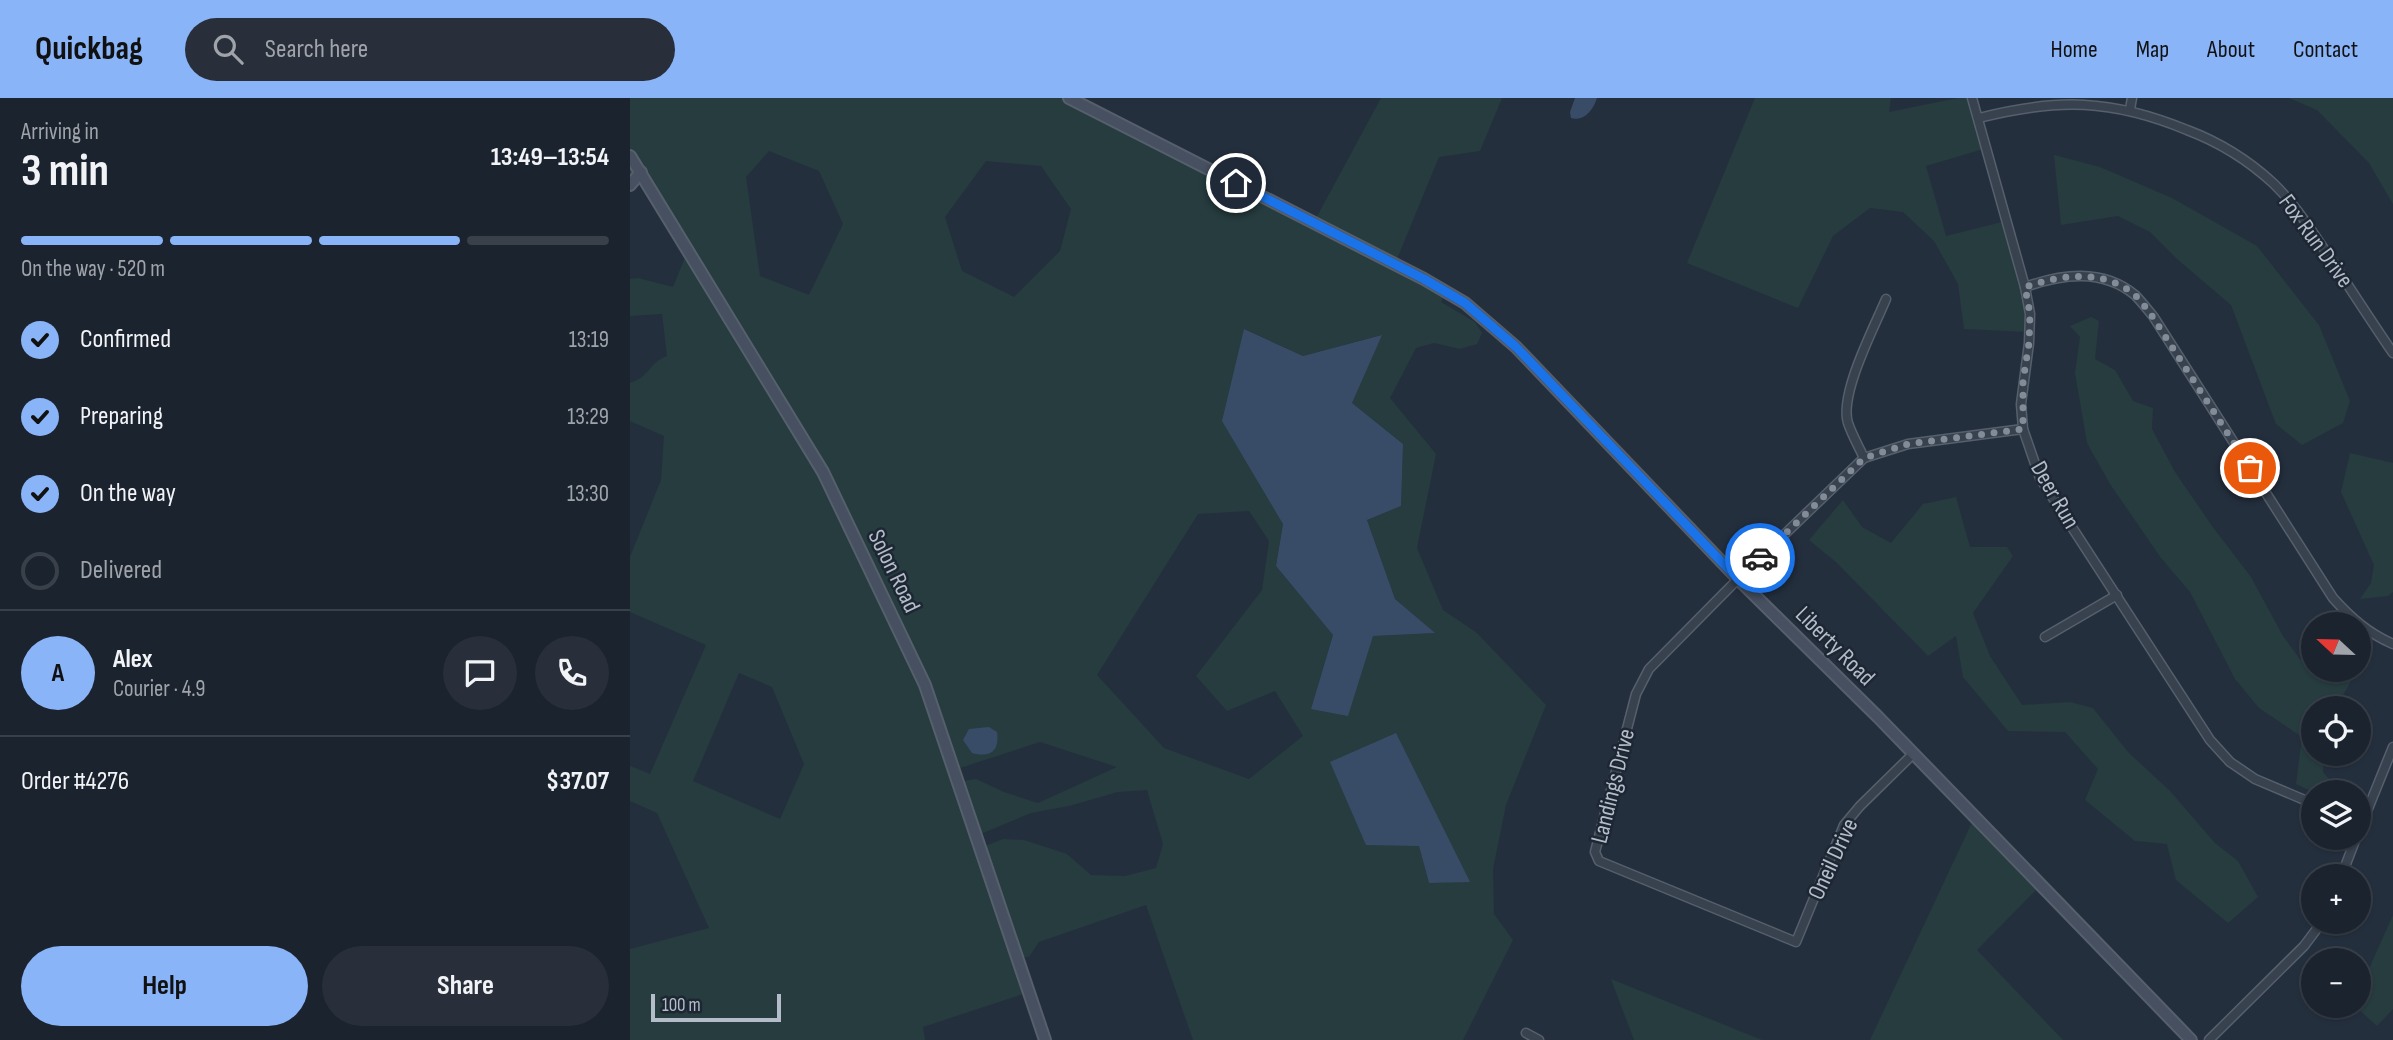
<!DOCTYPE html>
<html lang="en">
<head>
<meta charset="utf-8">
<style>
  :root { --surface:#1b232e; --page:#282f3a; --text:#f1f3f6; --muted:#a0a4aa; --line:#39404a; --accent:#8ab4f8 }
  body { margin:0; font-family:"Sofia Sans Condensed",sans-serif; background:var(--page); color:var(--text); height:100vh; display:flex; flex-direction:column; font-size:26px; white-space:nowrap }
  * { box-sizing:border-box; margin:0 }
  p { font-size:23px; color:var(--muted) }
  .icon { flex:none; width:38px; height:38px; fill:none; stroke:currentColor; stroke-width:2; stroke-linecap:round; stroke-linejoin:round }
  .map { position:relative; flex:1; overflow:hidden }
  .sheet { display:flex; flex-direction:column; background:var(--surface); width:630px }
  .sheet>* { flex:none }
  .needle { width:46px; rotate:292deg }
  .fabs { position:absolute; left:1671px; top:514px; display:grid; gap:14px }
  .fabs a { display:grid; place-items:center; width:70px; height:70px; border-radius:50%; background:var(--surface); box-shadow:0 2px 5px #0004,0 0 0 2px var(--line); font-size:35px }
  .scale { position:absolute; left:21px; bottom:18px; width:130px; box-sizing:border-box; padding-left:7px; border:4px solid #b4bcc9; border-top:0; font-size:19px; line-height:24px; white-space:nowrap; color:#b4bcc9; -webkit-text-stroke:5px #1d2633; paint-order:stroke }
  .pin { position:absolute; display:grid; place-items:center; width:60px; height:60px; color:#fff; margin:-30px; border:4px solid #fff; border-radius:50%; box-shadow:0 2px 7px #0007 }
  .courier { position:absolute; display:grid; place-items:center; width:70px; height:70px; margin:-35px; border:5px solid #1a73e8; border-radius:50%; background:#fff; color:#222; box-shadow:0 2px 9px #0007 }
  .summary em { font-style:normal; font-weight:700 }
  .summary div { display:flex; flex-direction:column-reverse }
  .summary { display:flex; align-items:center; justify-content:space-between; height:119px; padding:0 21px }
  h1 { font-size:46px; font-weight:700; line-height:52px }
  .bar { display:grid; grid-template-columns:repeat(4,1fr); gap:10px 7px; align-content:center; height:84px; padding:0 21px }
  .bar i { height:9px; border-radius:5px; background:var(--line) }
  .bar .selected { background:var(--accent) }
  .bar p { grid-column:span 4 }
  .line { display:flex; align-items:center; gap:18px; padding:0 21px; border-top:2px solid var(--line) }
  .line div { flex:1 }
  .round { display:grid; place-items:center; flex:none; width:74px; height:74px; border-radius:37px; background:var(--page) }
  ol { padding:0 21px; list-style:none }
  li { display:flex; align-items:center; gap:21px; height:77px }
  li p { margin-inline-start:auto }
  li .icon { padding:7px; border-radius:50%; background:var(--accent); color:#111; stroke-width:4 }
  li:last-child { color:var(--muted) }
  li i { width:38px; height:38px; border:4px solid var(--line); border-radius:50% }
  .action { display:flex; gap:14px; margin-top:auto; padding:14px 21px }
  .action a { flex:1; height:80px; border-radius:42px; background:var(--accent); color:#111; font-size:28px; font-weight:700; line-height:80px; text-align:center }
  .action a+a { background:var(--page); color:var(--text) }
  header { display:flex; align-items:center; gap:42px; box-sizing:border-box; height:98px; padding:0 35px; background:var(--accent); color:#111 }
  header strong { font-size:33px }
  nav { display:flex; gap:38px; margin-inline-start:auto; font-size:24px }
  .search { width:490px; height:63px; background:var(--page); display:flex; align-items:center; gap:18px; box-sizing:border-box; padding:0 24px; border-radius:38px; color:var(--muted); font-size:26px }
  main { display:flex; flex:1; min-height:0 }
  .map>svg:first-child { display:block }
  .green { fill:#263c3f; fill-rule:evenodd }
  .water { fill:#394c67 }
  .lines { fill:none; stroke-linecap:round; stroke-linejoin:round }
  .street-casing { stroke:#565f6c; stroke-width:11 }
  .secondary-casing { stroke:#565f6c; stroke-width:14 }
  .street { stroke:#38414e; stroke-width:8 }
  .secondary { stroke:#465061; stroke-width:10 }
  .done { stroke:#828b98; stroke-width:7; stroke-dasharray:0 12.6 }
  .route { stroke:#1a73e8; stroke-width:9 }
  .labels { text-anchor:middle; dominant-baseline:central; stroke-width:5; stroke-linejoin:round; paint-order:stroke }
  .street-label { font-size:24px; fill:#b4bcc9; stroke:#1d2633 }
</style>
</head>
<body>
<header>
<strong>Quickbag</strong>
<div class="search"><svg class="icon" aria-label="search" viewBox="0 0 24 24"><circle cx="10" cy="10" r="6"/><path d="M15 15l6 6"/></svg>Search here</div>
<nav><a>Home</a><a>Map</a><a>About</a><a>Contact</a></nav>
</header>
<main>
<section class="sheet">
<div class="summary"><div><h1>3 min</h1><p>Arriving in</p></div><em>13:49–13:54</em></div>
<div class="bar"><i class="selected"></i><i class="selected"></i><i class="selected"></i><i></i><p>On the way · 520 m</p></div>
<ol>
<li><svg class="icon" aria-label="check" viewBox="0 0 24 24"><path d="M5 12l5 5 9-10"/></svg>Confirmed<p>13:19</p></li>
<li><svg class="icon" aria-label="check" viewBox="0 0 24 24"><path d="M5 12l5 5 9-10"/></svg>Preparing<p>13:29</p></li>
<li><svg class="icon" aria-label="check" viewBox="0 0 24 24"><path d="M5 12l5 5 9-10"/></svg>On the way<p>13:30</p></li>
<li><i></i>Delivered</li>
</ol>
<div class="line" style="height:126px"><b class="round" style="background:var(--accent);color:#111">A</b><div><b>Alex</b><p>Courier · 4.9</p></div><a class="round"><svg class="icon" aria-label="chat" viewBox="0 0 24 24"><path d="M4 5h16v11H9l-5 4z"/></svg></a><a class="round"><svg class="icon" aria-label="phone" viewBox="0 0 24 24"><path d="M5 4h4l2 5-3 2q2 4 5 5l2-3 5 2v4C11 20 4 13 5 4z"/></svg></a></div>
<div class="line" style="height:91px"><div>Order #4276</div><b>$37.07</b></div>
<div class="action"><a>Help</a><a>Share</a></div>
</section>
<div class="map">
<svg width="1763" height="942" viewBox="0 0 1763 942">
  <rect width="100%" height="100%" fill="#242f3e"/>
  <g class="green">
    <path d="M 0,0 L 439,0 L 684,124 L 751,0 L 872,0 L 850,53 L 809,59 L 765,166 L 816,194 L 811,204 L 845,224 L 852,235 L 847,246 L 830,251 L 804,245 L 786,250 L 760,300 L 806,356 L 787,450 L 813,512 L 847,535 L 916,607 L 876,707 L 863,771 L 864,816 L 883,842 L 833,942 L 563,942 L 516,807 L 409,844 L 399,859 L 388,859 L 399,894 L 293,929 L 295,942 L 0,942 L 0,851 L 79,830 L 27,715 L 0,703 L 0,668 L 20,676 L 76,547 L 0,514 L 0,459 L 31,382 L 34,338 L 0,323 L 0,285 C 21,278 17,266 37,258 L 32,216 L 0,218 L 0,181 L 8,180 L 43,189 L 58,152 L 11,75 L 0,87 ZM 139,53 L 189,73 L 213,126 L 179,197 L 130,178 L 116,79 ZM 356,63 L 411,68 L 441,111 L 430,153 L 384,199 L 332,173 L 315,119 ZM 614,231 L 673,258 L 751,237 L 722,305 L 773,346 L 771,408 L 737,422 L 765,501 L 804,535 L 743,538 L 681,611 L 703,537 L 646,468 L 653,426 ZM 619,413 L 639,443 L 632,492 L 566,578 L 597,613 L 645,593 L 673,638 L 619,681 L 534,650 L 467,577 L 568,416 ZM 109,575 L 142,589 L 174,666 L 150,721 L 63,683 ZM 410,644 L 487,669 L 408,705 L 374,694 L 346,681 L 328,684 L 324,672 ZM 517,692 L 533,746 L 526,770 L 495,778 L 461,777 L 437,756 L 394,742 L 373,741 L 350,750 L 346,738 L 401,715 L 439,708 L 488,694 ZM 789,748 L 839,783 L 799,785 Z"/>
    <path d="M 1125,0 L 1261,0 L 1259,14 L 1328,0 L 1342,0 L 1357,50 L 1296,68 L 1316,138 L 1376,123 L 1386,158 L 1399,234 L 1334,231 L 1328,186 L 1304,143 L 1273,114 L 1240,110 L 1203,138 L 1168,210 L 1057,165 Z"/>
    <path d="M 1659,0 L 1763,0 L 1763,106 L 1739,65 L 1687,12 Z"/>
    <path d="M 1424,57 L 1470,69 L 1542,100 L 1627,148 L 1689,227 L 1720,303 L 1713,325 L 1672,347 L 1646,326 L 1601,207 L 1547,161 L 1520,134 L 1488,118 L 1431,127 Z"/>
    <path d="M 1461,219 L 1469,223 L 1465,261 L 1485,272 L 1503,303 L 1523,310 L 1522,331 L 1545,374 L 1582,428 L 1621,479 L 1653,538 L 1670,561 L 1697,584 L 1712,572 L 1721,572 L 1724,578 L 1705,611 L 1684,611 L 1684,656 L 1694,656 L 1693,674 L 1709,693 L 1713,695 L 1685,695 L 1666,686 L 1672,639 L 1629,610 L 1605,581 L 1560,494 L 1531,460 L 1480,386 L 1457,345 L 1445,275 L 1450,239 L 1440,228 Z"/>
    <path d="M 1720,355 L 1763,365 L 1763,494 L 1758,498 L 1730,501 L 1741,485 L 1744,467 L 1711,394 Z"/>
    <path d="M 1326,399 L 1340,449 L 1377,449 L 1383,458 L 1343,515 L 1360,558 L 1392,607 L 1440,604 L 1463,610 L 1498,654 L 1540,693 L 1585,745 L 1608,763 L 1628,799 L 1598,825 L 1546,782 L 1537,746 L 1505,743 L 1455,702 L 1468,671 L 1435,634 L 1378,633 L 1333,579 L 1326,538 L 1298,558 L 1207,465 L 1179,442 L 1213,402 L 1232,429 L 1261,445 L 1293,406 Z"/>
    <path d="M 1344,720 L 1411,787 L 1347,852 L 1433,942 L 1240,942 Z"/>
    <path d="M 1763,817 L 1763,911 L 1747,928 L 1725,908 L 1729,908 L 1729,893 Z"/>
    <path d="M 981,881 L 1132,942 L 1004,942 Z"/>
  </g>
  <g class="water">
    <path d="M 945,0 L 967,0 C 963,12 954,24 941,20 L 940,14 Z"/>
    <path d="M 614,231 L 673,258 L 752,237 L 722,305 L 773,346 L 771,408 L 737,422 L 765,501 L 805,535 L 743,538 L 718,618 L 681,611 L 703,537 L 646,468 L 653,426 L 592,323 Z"/>
    <path d="M 359,629 L 367,634 C 370,653 360,660 342,655 L 333,642 L 339,631 Z"/>
    <path d="M 766,635 L 840,784 L 799,785 L 789,748 L 736,747 L 700,664 Z"/>
  </g>
  <g class="lines">
    <defs>
      <g id="street">
        <path d="M 1342,0 L 1395,189 L 1400,216 L 1399,245 L 1391,306 L 1393,331 L 1410,380 L 1580,642 L 1600,664 L 1625,681 L 1684,706"/>
        <path d="M 1500,11 L 1502,0"/>
        <path d="M 1349,20 C 1427,0 1482,1 1557,32 C 1589,44 1618,62 1643,85 C 1665,106 1681,132 1698,157 C 1720,190 1741,223 1763,255"/>
        <path d="M 1395,189 C 1432,176 1472,170 1505,197 C 1511,203 1517,211 1523,218 L 1703,500 C 1721,520 1738,535 1763,546"/>
        <path d="M 1234,360 C 1229,349 1222,337 1218,325 C 1209,296 1244,230 1256,201"/>
        <path d="M 1415,539 L 1487,497"/>
        <path d="M 1282,657 L 1230,708 L 1214,727 L 1166,844 L 969,763 L 965,754 L 1006,596 L 1019,571 L 1108,481 L 1234,360 L 1278,346 L 1393,331"/>
        <path d="M 1729,733 L 1763,649"/>
        <path d="M 1711,779 L 1726,740"/>
        <path d="M 896,935 L 909,942"/>
        <path d="M 1579,942 L 1674,848 L 1692,824"/>
      </g>
      <g id="secondary">
        <path d="M 439,0 L 794,181 L 835,205 L 886,249 L 1108,481 L 1248,619 L 1561,942"/>
        <path d="M 0,58 L 193,374 L 295,587 L 415,942"/>
        <path d="M 0,87 L 11,74"/>
      </g>
    </defs>
    <use href="#street" class="street-casing"/>
    <use href="#secondary" class="secondary-casing"/>
    <use href="#street" class="street"/>
    <use href="#secondary" class="secondary"/>
  </g>
  <g class="lines">
    <path class="done" d="M 1130,460 L 1234,360 L 1278,346 L 1393,331 L 1393,283 L 1399,245 L 1400,216 L 1395,189 C 1432,177 1472,170 1505,197 C 1511,203 1517,211 1522,218 L 1620,370"/>
    <path class="route" d="M 606,85 L 794,181 L 835,205 L 886,249 L 1108,481 L 1130,460"/>
  </g>
  <g class="labels">
    <g class="street-label">
      <text transform="translate(1686 143) rotate(54)">Fox Run Drive</text>
      <text transform="translate(1425 397) rotate(60)">Deer Run</text>
      <text transform="translate(264 473) rotate(64)">Solon Road</text>
      <text transform="translate(1205 548) rotate(45)">Liberty Road</text>
      <text transform="translate(983 688) rotate(-76)">Landings Drive</text>
      <text transform="translate(1203 761) rotate(-65)">Oneil Drive</text>
    </g>
  </g>
</svg>
<div class="fabs">
<a><svg class="needle" viewBox="-14 -14 28 28"><path d="M0-13l5 13h-10z" fill="#e53935"/><path d="M0 13l5-13h-10z" fill="#a0a4aa"/></svg></a>
<a><svg class="icon" aria-label="locate" viewBox="0 0 24 24"><circle cx="12" cy="12" r="6"/><path d="M12 2v4M12 18v4M2 12h4M18 12h4"/></svg></a>
<a><svg class="icon" aria-label="layers" viewBox="0 0 24 24"><path d="M12 4l9 5-9 5-9-5zM3 14l9 5 9-5"/></svg></a>
<a>+</a>
<a>−</a>
</div>
<div class="scale">100 m</div>
<div class="pin" style="left:1620px;top:370px;background:#ea580c"><svg class="icon" aria-label="bag" viewBox="0 0 24 24"><path d="M5 8h14l-1 12H6zM9 8a3 3 0 0 1 6 0"/></svg></div>
<div class="pin" style="left:606px;top:85px;background:#1f2937"><svg class="icon" aria-label="home" viewBox="0 0 24 24"><path d="M3 11l9-7 9 7M6 9v11h12V9"/></svg></div>
<div class="courier" style="left:1130px;top:460px"><svg class="icon" aria-label="car" viewBox="0 0 24 24"><path d="M5 17H2v-5l4-1 3-4h7l3 4 3 1v5h-3M9 17h6M6 11h13"/><circle cx="7" cy="17" r="2"/><circle cx="17" cy="17" r="2"/></svg></div>
</div>
</main>
</body>
</html>
